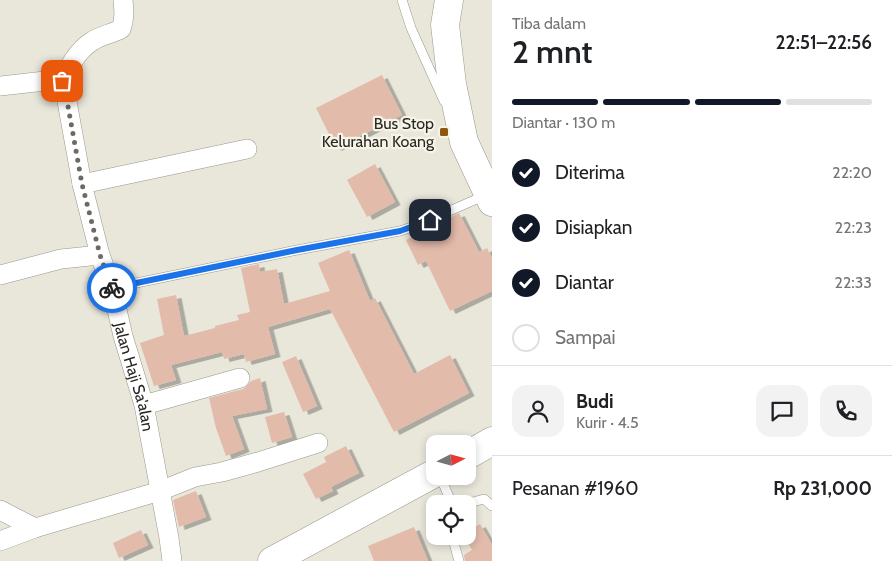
<!DOCTYPE html>
<html lang="id">
<head>
<meta charset="utf-8">
<style>
  :root { --surface:#fff; --page:#f2f2f2; --text:#202124; --muted:#757577; --line:#e0e0e0; --accent:#111827 }
  body { margin:0; font-family:Cabin,sans-serif; background:var(--page); color:var(--text); height:100vh; display:flex; flex-direction:column; font-size:19px; white-space:nowrap }
  * { box-sizing:border-box; margin:0 }
  p { font-size:16px; color:var(--muted) }
  .icon { flex:none; width:28px; height:28px; fill:none; stroke:currentColor; stroke-width:2; stroke-linecap:round; stroke-linejoin:round }
  .map { position:relative; flex:1; overflow:hidden }
  .details { display:flex; flex-direction:column; background:var(--surface); width:400px }
  .details>* { flex:none }
  .needle { width:32px; rotate:84deg }
  .controls { position:absolute; left:426px; top:435px; display:grid; gap:10px }
  .controls a { display:grid; place-items:center; width:50px; height:50px; border-radius:10px; background:var(--surface); box-shadow:0 2px 8px #0003; font-size:25px }
  .pin { position:absolute; display:grid; place-items:center; width:42px; height:42px; color:#fff; margin:-21px; border-radius:10px; box-shadow:0 2px 8px #0006 }
  .courier { position:absolute; display:grid; place-items:center; width:50px; height:50px; margin:-25px; border:4px solid #1a73e8; border-radius:50%; background:#fff; color:#222; box-shadow:0 1px 6px #0007 }
  .head em { font-style:normal; font-weight:600 }
  .head div { display:flex; flex-direction:column-reverse }
  .head { display:flex; align-items:center; justify-content:space-between; height:85px; padding:0 20px }
  h1 { font-size:32px; font-weight:600; line-height:38px }
  .bar { display:grid; grid-template-columns:repeat(4,1fr); gap:8px 5px; align-content:center; height:60px; padding:0 20px }
  .bar i { height:6px; border-radius:4px; background:var(--line) }
  .bar .selected { background:var(--accent) }
  .bar p { grid-column:span 4 }
  .line { display:flex; align-items:center; gap:12px; padding:0 20px; border-top:1px solid var(--line) }
  .line div { flex:1 }
  .round { display:grid; place-items:center; flex:none; width:52px; height:52px; border-radius:15px; background:var(--page) }
  ol { padding:0 20px; list-style:none }
  li { display:flex; align-items:center; gap:15px; height:55px }
  li p { margin-inline-start:auto }
  li .icon { padding:5px; border-radius:50%; background:var(--accent); color:#fff; stroke-width:4 }
  li:last-child { color:var(--muted) }
  li i { width:28px; height:28px; border:2px solid var(--line); border-radius:50% }
  main { display:flex; flex:1; min-height:0 }
  .map>svg:first-child { display:block }
  .building { fill:#e3bbab; filter:url(#shadow) }
  .lines { fill:none; stroke-linecap:round; stroke-linejoin:round }
  .lane-casing { stroke:#99978b; stroke-width:10 }
  .street-casing { stroke:#99978b; stroke-width:20 }
  .primary-casing { stroke:#99978b; stroke-width:29 }
  .lane { stroke:#fff; stroke-width:9 }
  .street { stroke:#fff; stroke-width:19 }
  .primary { stroke:#fff; stroke-width:28 }
  .done { stroke:#6c6a63; stroke-width:5; stroke-dasharray:0 9 }
  .route { stroke:#1a73e8; stroke-width:6 }
  .poi-dot { fill:#8f5610; stroke:#f6f4e7; stroke-width:2 }
  .labels { text-anchor:middle; dominant-baseline:central; stroke-width:4.5; stroke-linejoin:round; paint-order:stroke }
  .poi-label { font-size:16px; fill:#282723; stroke:#f6f4e7; text-anchor:end }
  .street-label { font-size:16px; fill:#282723; stroke:#f6f4e7 }
</style>
</head>
<body>
<main>
<div class="map">
<svg width="492" height="561" viewBox="0 0 492 561">
  <defs>
    <filter id="shadow"><feDropShadow dx="5.5" dy="3" stdDeviation="0" flood-color="#0004"/></filter>
  </defs>
  <rect width="100%" height="100%" fill="#e9e6da"/>
  <g class="building">
    <path d="M 382,75 L 402,115 L 336,148 L 316,108 Z"/>
    <path d="M 375,164 L 395,202 L 367,217 L 347,180 Z"/>
    <path d="M 459,213 L 479,252 L 487,248 L 492,258 L 492,291 L 450,311 L 426,261 L 418,265 L 406,240 Z"/>
    <path d="M 349,250 L 370,301 L 375,298 L 414,374 L 450,355 L 469,393 L 394,432 L 330,309 L 268,327 L 275,354 L 246,362 L 244,354 L 224,359 L 222,352 L 171,365 L 176,380 L 154,386 L 140,343 L 164,335 L 157,299 L 176,295 L 184,336 L 215,328 L 215,326 L 239,320 L 237,315 L 250,312 L 241,268 L 259,264 L 260,272 L 277,269 L 284,304 L 330,291 L 318,263 Z"/>
    <path d="M 296,356 L 317,406 L 303,412 L 282,362 Z"/>
    <path d="M 260,378 L 267,409 L 232,416 L 244,449 L 226,456 L 216,428 L 209,398 L 243,389 L 248,385 L 251,381 Z"/>
    <path d="M 284,412 L 292,437 L 272,443 L 265,417 Z"/>
    <path d="M 346,446 L 359,473 L 331,487 L 333,491 L 316,499 L 303,474 L 326,462 L 324,457 Z"/>
    <path d="M 196,491 L 206,517 L 179,527 L 173,500 Z"/>
    <path d="M 480,524 L 492,545 L 492,561 L 465,561 L 464,555 L 472,550 L 464,536 L 468,536 L 468,531 Z"/>
    <path d="M 414,527 L 428,561 L 374,561 L 368,546 Z"/>
    <path d="M 141,530 L 148,545 L 119,558 L 113,543 Z"/>
  </g>
  <g class="lines">
    <defs>
      <g id="lane">
        <path d="M 402,0 L 411,28 L 444,101"/>
        <path d="M 112,288 L 297,250 L 400,231 L 415,226 L 486,195"/>
        <path d="M 440,476 L 452,504"/>
        <path d="M 465,504 L 484,499 L 492,506"/>
        <path d="M 452,536 L 459,561"/>
      </g>
      <g id="street">
        <path id="s1" d="M 62,81 L 64,85 L 82,184 L 100,255 L 112,288 L 123,336 L 144,405 L 169,538 L 172,561"/>
        <path d="M 62,81 C 69,67 77,51 91,42 C 99,36 111,34 121,29 C 125,19 124,10 123,0"/>
        <path d="M 0,86 L 54,80 L 62,81"/>
        <path d="M 82,184 L 247,149"/>
        <path d="M 0,275 L 61,259 L 100,255"/>
        <path d="M 144,405 L 240,378"/>
        <path d="M 0,510 L 35,528"/>
        <path d="M 0,541 L 35,528 L 160,491 L 195,477 L 222,472 L 258,462 L 318,443"/>
      </g>
      <g id="primary">
        <path d="M 449,0 L 445,25 L 452,84 L 464,142 L 492,202"/>
        <path d="M 468,455 L 492,441"/>
        <path d="M 272,561 L 435,473"/>
      </g>
    </defs>
    <use href="#lane" class="lane-casing"/>
    <use href="#street" class="street-casing"/>
    <use href="#primary" class="primary-casing"/>
    <use href="#lane" class="lane"/>
    <use href="#street" class="street"/>
    <use href="#primary" class="primary"/>
  </g>
  <g class="lines">
    <path class="done" d="M 62,81 L 64,84 L 82,184 L 100,255 L 112,288"/>
    <path class="route" d="M 112,288 L 297,250 L 400,231 L 430,220"/>
  </g>
  <rect class="poi-dot" x="439" y="127" width="10" height="10" rx="2.5"/>
  <g class="labels">
    <g class="poi-label">
      <text x="434" y="123">Bus Stop<tspan x="434" dy="18">Kelurahan Koang</tspan></text>
    </g>
    <g class="street-label">
      <text stroke="none"><textPath href="#s1" startOffset="305">Jalan Haji Sa'alan</textPath></text>
    </g>
  </g>
</svg>
<div class="controls">
<a><svg class="needle" viewBox="-14 -14 28 28"><path d="M0-13l5 13h-10z" fill="#e53935"/><path d="M0 13l5-13h-10z" fill="#757577"/></svg></a>
<a><svg class="icon" aria-label="locate" viewBox="0 0 24 24"><circle cx="12" cy="12" r="6"/><path d="M12 2v4M12 18v4M2 12h4M18 12h4"/></svg></a>
</div>
<div class="pin" style="left:62px;top:81px;background:#ea580c"><svg class="icon" aria-label="bag" viewBox="0 0 24 24"><path d="M5 8h14l-1 12H6zM9 8a3 3 0 0 1 6 0"/></svg></div>
<div class="pin" style="left:430px;top:220px;background:#1f2937"><svg class="icon" aria-label="home" viewBox="0 0 24 24"><path d="M3 11l9-7 9 7M6 9v11h12V9"/></svg></div>
<div class="courier" style="left:112px;top:288px"><svg class="icon" aria-label="bike" viewBox="0 0 24 24"><circle cx="6" cy="16" r="4"/><circle cx="18" cy="16" r="4"/><path d="M6 16l4-8h5l3 8M10 8l3 8H6M13 5h3"/></svg></div>
</div>
<section class="details">
<div class="head"><div><h1>2 mnt</h1><p>Tiba dalam</p></div><em>22:51–22:56</em></div>
<div class="bar"><i class="selected"></i><i class="selected"></i><i class="selected"></i><i></i><p>Diantar · 130 m</p></div>
<ol>
<li><svg class="icon" aria-label="check" viewBox="0 0 24 24"><path d="M5 12l5 5 9-10"/></svg>Diterima<p>22:20</p></li>
<li><svg class="icon" aria-label="check" viewBox="0 0 24 24"><path d="M5 12l5 5 9-10"/></svg>Disiapkan<p>22:23</p></li>
<li><svg class="icon" aria-label="check" viewBox="0 0 24 24"><path d="M5 12l5 5 9-10"/></svg>Diantar<p>22:33</p></li>
<li><i></i>Sampai</li>
</ol>
<div class="line" style="height:90px"><a class="round"><svg class="icon" aria-label="person" viewBox="0 0 24 24"><circle cx="12" cy="8" r="4"/><path d="M4 21q1-7 8-7t8 7"/></svg></a><div><b>Budi</b><p>Kurir · 4.5</p></div><a class="round"><svg class="icon" aria-label="chat" viewBox="0 0 24 24"><path d="M4 5h16v11H9l-5 4z"/></svg></a><a class="round"><svg class="icon" aria-label="phone" viewBox="0 0 24 24"><path d="M5 4h4l2 5-3 2q2 4 5 5l2-3 5 2v4C11 20 4 13 5 4z"/></svg></a></div>
<div class="line" style="height:65px"><div>Pesanan #1960</div><b>Rp 231,000</b></div>
</section>
</main>
</body>
</html>
